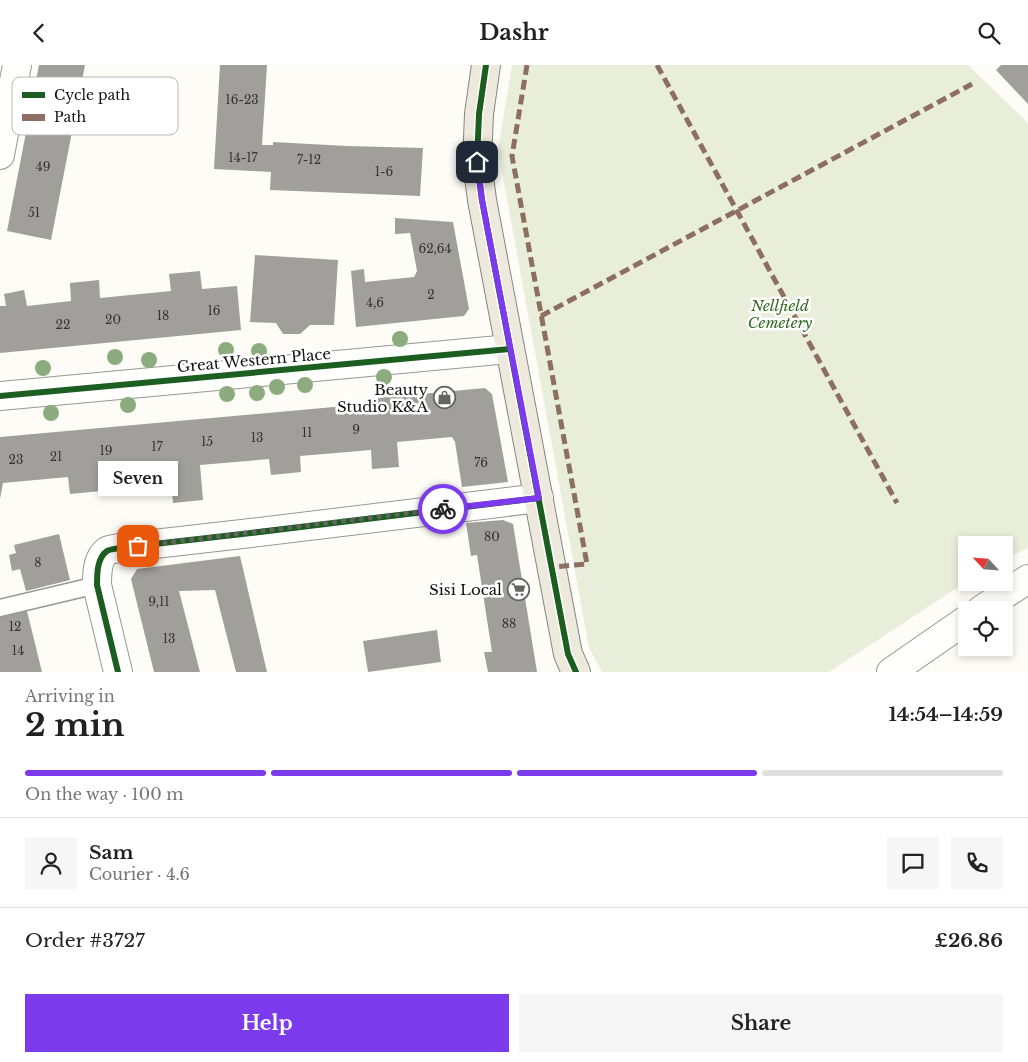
<!DOCTYPE html>
<html lang="en">
<head>
<meta charset="utf-8">
<style>
  :root { --surface:#fff; --page:#f6f6f6; --text:#222; --muted:#767676; --line:#e0e0e0; --accent:#7c3aed }
  body { margin:0; font-family:"Libre Baskerville",serif; background:var(--page); color:var(--text); height:100vh; display:flex; flex-direction:column; font-size:19px; white-space:nowrap }
  * { box-sizing:border-box; margin:0 }
  p { font-size:16px; color:var(--muted) }
  .icon { flex:none; width:28px; height:28px; fill:none; stroke:currentColor; stroke-width:2; stroke-linecap:round; stroke-linejoin:round }
  .map { position:relative; height:607px; overflow:hidden }
  .sheet { display:flex; flex-direction:column; background:var(--surface); flex:1 }
  .sheet>* { flex:none }
  .needle { width:32px; rotate:296deg }
  .buttons { position:absolute; left:958px; top:471px; display:grid; gap:10px }
  .buttons a { display:grid; place-items:center; width:55px; height:55px; border-radius:0px; background:var(--surface); box-shadow:0 2px 8px #0003; font-size:25px }
  .pin { position:absolute; display:grid; place-items:center; width:42px; height:42px; color:#fff; margin:-21px; border-radius:10px; box-shadow:0 2px 8px #0006 }
  .courier { position:absolute; display:grid; place-items:center; width:50px; height:50px; margin:-25px; border:4px solid #7c3aed; border-radius:50%; background:#fff; color:#222; box-shadow:0 1px 6px #0007 }
  .bubble { position:absolute; height:35px; border-radius:0px; background:var(--surface); box-shadow:0 2px 8px #0003; font-size:16px; font-weight:700; line-height:35px; text-align:center }
  .headline em { font-style:normal; font-weight:700 }
  .headline div { display:flex; flex-direction:column-reverse }
  .headline { display:flex; align-items:center; justify-content:space-between; height:85px; padding:0 25px }
  h1 { font-size:32px; font-weight:700; line-height:38px }
  .bar { display:grid; grid-template-columns:repeat(4,1fr); gap:8px 5px; align-content:center; height:60px; padding:0 25px }
  .bar i { height:6px; border-radius:4px; background:var(--line) }
  .bar .on { background:var(--accent) }
  .bar p { grid-column:span 4 }
  .line { display:flex; align-items:center; gap:12px; padding:0 25px; border-top:1px solid var(--line) }
  .line div { flex:1 }
  .round { display:grid; place-items:center; flex:none; width:52px; height:52px; border-radius:0px; background:var(--page) }
  .cta { display:flex; gap:10px; margin-top:auto; padding:10px 25px }
  .cta a { flex:1; height:58px; border-radius:0px; background:var(--accent); color:#fff; font-size:20px; font-weight:700; line-height:58px; text-align:center }
  .cta a+a { background:var(--page); color:var(--text) }
  header { display:flex; justify-content:space-between; align-items:center; height:65px; padding:0 25px; background:var(--surface); font-size:22px; font-weight:700 }
  .map>svg:first-child { display:block }
  .cemetery { fill:#e9eedb }
  .building { fill:#a19f9c }
  .lines { fill:none; stroke-linecap:round; stroke-linejoin:round }
  .service-casing { stroke:#979795; stroke-width:19 }
  .minor-casing { stroke:#979795; stroke-width:30 }
  .primary-casing { stroke:#858482; stroke-width:30 }
  .service { stroke:#fffffe; stroke-width:16 }
  .minor { stroke:#fffffe; stroke-width:28 }
  .primary { stroke:#ede9dc; stroke-width:28 }
  .quiet { stroke:#8d6e63; stroke-width:5; stroke-dasharray:10 5; stroke-linecap:butt }
  .cycleway-casing { stroke:#fff; stroke-width:9 }
  .cycleway { stroke:#1b5e20; stroke-width:6 }
  .tree { fill:#8cac80 }
  .done { stroke:#646362; stroke-width:5; stroke-dasharray:0 9 }
  .route { stroke:#7c3aed; stroke-width:6 }
  .labels { text-anchor:middle; dominant-baseline:central; stroke-width:5; stroke-linejoin:round; paint-order:stroke }
  .number-label { font-size:12px; fill:#353434 }
  .park-label { font-size:15px; font-style:italic; fill:#2f6b1f; stroke:#fff }
  .street-label { font-size:15px; fill:#111; stroke:#fff }
  .poi-label { font-size:15px; fill:#111; stroke:#fff; text-anchor:end }
  .key { fill:#fff; stroke:#b8b8b8; stroke-width:1 }
  .key-label { font-size:14px; fill:#111 }
</style>
</head>
<body>
<header><svg class="icon" aria-label="back" viewBox="0 0 24 24"><path d="M15 5l-7 7 7 7"/></svg>Dashr<svg class="icon" aria-label="search" viewBox="0 0 24 24"><circle cx="10" cy="10" r="6"/><path d="M15 15l6 6"/></svg></header>
<div class="map">
<svg width="1028" height="607" viewBox="0 0 1028 607">
  <rect width="100%" height="100%" fill="#fdfcf7"/>
  <path class="cemetery" d="M 512,0 L 968,0 L 1028,58 L 1028,483 L 1004,494 L 1004,480 L 966,480 L 966,517 L 829,607 L 602,607 L 589,583 L 498,85 Z"/>
  <g class="building">
    <path d="M 39,0 L 85,0 L 51,175 L 7,166 Z"/>
    <path d="M 220,0 L 267,0 L 262,80 L 273,80 L 273,77 L 347,81 L 423,83 L 420,131 L 270,125 L 271,107 L 214,104 Z"/>
    <path d="M 1001,0 L 1028,0 L 1028,39 L 996,5 Z"/>
    <path d="M 395,153 L 453,157 L 469,244 L 464,251 L 356,262 L 351,206 L 364,204 L 365,217 L 414,212 L 417,206 L 410,168 L 395,169 Z"/>
    <path d="M 255,190 L 338,195 L 334,260 L 310,260 L 300,269 L 283,269 L 276,258 L 250,257 Z"/>
    <path d="M 200,206 L 202,224 L 237,221 L 241,265 L 0,288 L 0,241 L 6,241 L 4,229 L 24,225 L 27,241 L 71,236 L 70,218 L 99,215 L 100,233 L 171,226 L 169,209 Z"/>
    <path d="M 485,323 L 492,329 L 508,417 L 462,422 L 455,377 L 452,372 L 397,377 L 399,402 L 372,404 L 371,385 L 300,391 L 301,407 L 271,410 L 269,394 L 200,400 L 203,435 L 173,438 L 170,403 L 99,410 L 101,426 L 70,429 L 68,412 L 3,418 L 0,434 L 0,372 L 378,338 L 378,333 Z"/>
    <path d="M 503,455 L 513,459 L 537,607 L 488,607 L 484,587 L 492,587 L 477,490 L 471,491 L 466,458 Z"/>
    <path d="M 59,469 L 70,515 L 26,526 L 20,504 L 12,506 L 9,490 L 16,488 L 14,480 Z"/>
    <path d="M 240,491 L 267,607 L 236,607 L 215,525 L 179,526 L 200,607 L 154,607 L 131,514 L 137,504 Z"/>
    <path d="M 27,546 L 42,607 L 0,607 L 0,552 Z"/>
    <path d="M 437,565 L 441,597 L 368,607 L 363,576 Z"/>
  </g>
  <g class="lines">
    <defs>
      <path id="service" d="M 0,543 L 97,520"/>
      <g id="minor">
        <path d="M 0,90 L 17,0"/>
        <path d="M 0,331 L 510,284"/>
        <path d="M 981,545 L 1028,514"/>
        <path d="M 118,607 L 97,520 C 97,509 97,493 107,486 C 110,484 116,484 119,483 L 251,468 L 539,433"/>
        <path d="M 891,607 L 966,555"/>
      </g>
      <path id="primary" d="M 486,0 L 479,49 L 477,97 L 482,135 L 568,589 L 576,607"/>
    </defs>
    <use href="#service" class="service-casing"/>
    <use href="#minor" class="minor-casing"/>
    <use href="#primary" class="primary-casing"/>
    <use href="#service" class="service"/>
    <use href="#minor" class="minor"/>
    <use href="#primary" class="primary"/>
    <g class="quiet">
      <path d="M 527,0 L 512,91 L 587,499 L 552,502"/>
      <path d="M 657,0 L 897,438"/>
      <path d="M 541,251 L 972,19"/>
    </g>
    <defs>
      <g id="cycleway">
        <path d="M 486,0 L 479,49 L 477,97 L 482,135 L 568,589 L 576,607"/>
        <path d="M 0,331 L 510,284"/>
        <path d="M 118,607 L 97,520 C 97,509 97,493 107,486 C 110,484 116,484 119,483 L 251,468 L 539,433"/>
      </g>
    </defs>
    <use href="#cycleway" class="cycleway-casing"/>
    <use href="#cycleway" class="cycleway"/>
  </g>
  <g class="tree">
    <circle cx="400" cy="274" r="8"/>
    <circle cx="226" cy="285" r="8"/>
    <circle cx="259" cy="286" r="8"/>
    <circle cx="115" cy="292" r="8"/>
    <circle cx="149" cy="295" r="8"/>
    <circle cx="43" cy="303" r="8"/>
    <circle cx="384" cy="312" r="8"/>
    <circle cx="305" cy="320" r="8"/>
    <circle cx="277" cy="322" r="8"/>
    <circle cx="257" cy="328" r="8"/>
    <circle cx="227" cy="329" r="8"/>
    <circle cx="128" cy="340" r="8"/>
    <circle cx="51" cy="348" r="8"/>
  </g>
  <g class="lines">
    <path class="done" d="M 138,481 L 443,444"/>
    <path class="route" d="M 443,444 L 539,433 L 482,135 L 477,97"/>
  </g>
  <defs>
    <symbol id="shop-ring" viewBox="-11 -11 22 22"><circle r="9.5" fill="#fff" stroke="#646362" stroke-width="1.5"/><path d="M-5-2.5h2.3a2.7 3.5 0 0 1 5.4 0H5L5.5 6h-11ZM-1.5-2.5h3a1.5 2.3 0 0 0-3 0Z" fill="#646362"/></symbol>
    <symbol id="supermarket-ring" viewBox="-11 -11 22 22"><circle r="9.5" fill="#fff" stroke="#646362" stroke-width="1.5"/><path d="M-6-5.5h2.5l.6 2H6L4.5 2H-2.5L-4.4-4H-6ZM-1.5 3.2a1.3 1.3 0 1 0 .1 0ZM3 3.2a1.3 1.3 0 1 0 .1 0Z" fill="#646362"/></symbol>
  </defs>
  <g fill-rule="evenodd">
    <use href="#shop-ring" x="432" y="320" width="25" height="25"/>
    <use href="#supermarket-ring" x="506" y="512" width="25" height="25"/>
  </g>
  <g class="labels">
    <g class="number-label">
      <text x="242" y="34">16-23</text>
      <text x="243" y="92">14-17</text>
      <text x="309" y="94">7-12</text>
      <text x="43" y="101">49</text>
      <text x="384" y="106">1-6</text>
      <text x="34" y="147">51</text>
      <text x="435" y="183">62,64</text>
      <text x="431" y="229">2</text>
      <text x="375" y="237">4,6</text>
      <text x="214" y="245">16</text>
      <text x="163" y="250">18</text>
      <text x="113" y="254">20</text>
      <text x="63" y="259">22</text>
      <text x="356" y="364">9</text>
      <text x="307" y="367">11</text>
      <text x="257" y="372">13</text>
      <text x="207" y="376">15</text>
      <text x="157" y="381">17</text>
      <text x="106" y="385">19</text>
      <text x="56" y="391">21</text>
      <text x="16" y="394">23</text>
      <text x="481" y="397">76</text>
      <text x="492" y="471">80</text>
      <text x="38" y="497">8</text>
      <text x="159" y="536">9,11</text>
      <text x="509" y="558">88</text>
      <text x="15" y="561">12</text>
      <text x="169" y="573">13</text>
      <text x="18" y="585">14</text>
    </g>
    <g class="park-label">
      <text x="780" y="240">Nellfield<tspan x="780" dy="17">Cemetery</tspan></text>
    </g>
    <g class="street-label">
      <text transform="translate(254 295) rotate(-5)">Great Western Place</text>
    </g>
    <g class="poi-label">
      <text x="428" y="324">Beauty<tspan x="428" dy="17">Studio K&amp;A</tspan></text>
      <text x="502" y="524">Sisi Local</text>
    </g>
  </g>
  <rect x="12" y="12" width="166" height="58" rx="8" class="key"/>
  <rect x="22" y="27" width="23" height="6" fill="#1b5e20"/>
  <rect x="22" y="49" width="23" height="7" fill="#8d6e63"/>
  <g class="key-label">
    <text x="54" y="35">Cycle path</text>
    <text x="54" y="57">Path</text>
  </g>
</svg>
<div class="buttons">
<a><svg class="needle" viewBox="-14 -14 28 28"><path d="M0-13l5 13h-10z" fill="#e53935"/><path d="M0 13l5-13h-10z" fill="#767676"/></svg></a>
<a><svg class="icon" aria-label="locate" viewBox="0 0 24 24"><circle cx="12" cy="12" r="6"/><path d="M12 2v4M12 18v4M2 12h4M18 12h4"/></svg></a>
</div>
<div class="pin" style="left:138px;top:481px;background:#ea580c"><svg class="icon" aria-label="bag" viewBox="0 0 24 24"><path d="M5 8h14l-1 12H6zM9 8a3 3 0 0 1 6 0"/></svg></div>
<div class="pin" style="left:477px;top:97px;background:#1f2937"><svg class="icon" aria-label="home" viewBox="0 0 24 24"><path d="M3 11l9-7 9 7M6 9v11h12V9"/></svg></div>
<div class="courier" style="left:443px;top:444px"><svg class="icon" aria-label="bike" viewBox="0 0 24 24"><circle cx="6" cy="16" r="4"/><circle cx="18" cy="16" r="4"/><path d="M6 16l4-8h5l3 8M10 8l3 8H6M13 5h3"/></svg></div>
<div class="bubble" style="left:98px;top:396px;width:80px">Seven</div>
</div>
<section class="sheet">
<div class="headline"><div><h1>2 min</h1><p>Arriving in</p></div><em>14:54–14:59</em></div>
<div class="bar"><i class="on"></i><i class="on"></i><i class="on"></i><i></i><p>On the way · 100 m</p></div>
<div class="line" style="height:90px"><a class="round"><svg class="icon" aria-label="person" viewBox="0 0 24 24"><circle cx="12" cy="8" r="4"/><path d="M4 21q1-7 8-7t8 7"/></svg></a><div><b>Sam</b><p>Courier · 4.6</p></div><a class="round"><svg class="icon" aria-label="chat" viewBox="0 0 24 24"><path d="M4 5h16v11H9l-5 4z"/></svg></a><a class="round"><svg class="icon" aria-label="phone" viewBox="0 0 24 24"><path d="M5 4h4l2 5-3 2q2 4 5 5l2-3 5 2v4C11 20 4 13 5 4z"/></svg></a></div>
<div class="line" style="height:65px"><div>Order #3727</div><b>£26.86</b></div>
<div class="cta"><a>Help</a><a>Share</a></div>
</section>
</body>
</html>
